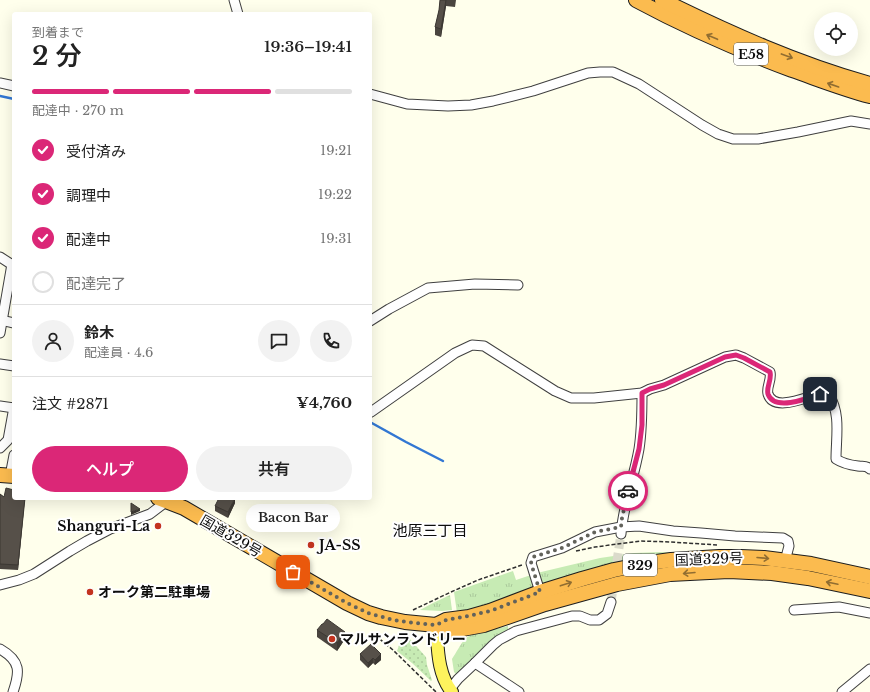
<!DOCTYPE html>
<html lang="ja">
<head>
<meta charset="utf-8">
<style>
  :root { --surface:#fff; --page:#f2f2f2; --text:#222; --muted:#767676; --line:#e0e0e0; --accent:#db2777 }
  body { margin:0; font-family:"Libre Baskerville","Noto Sans JP",serif; background:var(--page); color:var(--text); height:100vh; display:flex; flex-direction:column; font-size:15px; white-space:nowrap }
  * { box-sizing:border-box; margin:0 }
  p { font-size:13px; color:var(--muted) }
  .icon { flex:none; width:22px; height:22px; fill:none; stroke:currentColor; stroke-width:2; stroke-linecap:round; stroke-linejoin:round }
  .map { position:relative; flex:1; overflow:hidden }
  .panel { position:absolute; left:12px; top:12px; width:360px; height:488px; display:flex; flex-direction:column; background:var(--surface); border-radius:4px; box-shadow:0 4px 16px #0002 }
  .panel>* { flex:none }
  .buttons { position:absolute; left:814px; top:12px; display:grid; gap:8px }
  .buttons a { display:grid; place-items:center; width:44px; height:44px; border-radius:50%; background:var(--surface); box-shadow:0 4px 16px #0002; font-size:20px }
  .pin { position:absolute; display:grid; place-items:center; width:34px; height:34px; color:#fff; margin:-17px; border-radius:8px; box-shadow:0 2px 6px #0006 }
  .courier { position:absolute; display:grid; place-items:center; width:40px; height:40px; margin:-20px; border:3px solid #db2777; border-radius:50%; background:#fff; color:#222; box-shadow:0 1px 5px #0007 }
  .bubble { position:absolute; height:28px; border-radius:14px; background:var(--surface); box-shadow:0 4px 16px #0002; font-size:13px; font-weight:600; line-height:28px; text-align:center }
  .headline em { font-style:normal; font-weight:600 }
  .headline div { display:flex; flex-direction:column-reverse }
  .headline { display:flex; align-items:center; justify-content:space-between; height:68px; padding:0 20px }
  h1 { font-size:26px; font-weight:600; line-height:30px }
  .bar { display:grid; grid-template-columns:repeat(4,1fr); gap:6px 4px; align-content:center; height:48px; padding:0 20px }
  .bar i { height:5px; border-radius:3px; background:var(--line) }
  .bar .active { background:var(--accent) }
  .bar p { grid-column:span 4 }
  .line { display:flex; align-items:center; gap:10px; padding:0 20px; border-top:1px solid var(--line) }
  .line div { flex:1 }
  .round { display:grid; place-items:center; flex:none; width:42px; height:42px; border-radius:21px; background:var(--page) }
  ol { padding:0 20px; list-style:none }
  li { display:flex; align-items:center; gap:12px; height:44px }
  li p { margin-inline-start:auto }
  li .icon { padding:4px; border-radius:50%; background:var(--accent); color:#fff; stroke-width:4 }
  li:last-child { color:var(--muted) }
  li i { width:22px; height:22px; border:2px solid var(--line); border-radius:50% }
  .button { display:flex; gap:8px; margin-top:auto; padding:8px 20px }
  .button a { flex:1; height:46px; border-radius:24px; background:var(--accent); color:#fff; font-size:16px; font-weight:600; line-height:46px; text-align:center }
  .button a+a { background:var(--page); color:var(--text) }
  .map>svg:first-child { display:block }
  .grass { fill:url(#grass-dots) }
  .park { fill:url(#park-tufts) }
  .lines { fill:none; stroke-linecap:round; stroke-linejoin:round }
  .stream { stroke:#3277d3; stroke-width:2.5 }
  .minor-tunnel { stroke:#dbdbcb; stroke-width:9; stroke-dasharray:9 4.5; stroke-linecap:butt }
  .minor-casing { stroke:#404040; stroke-width:11 }
  .major-casing { stroke:#1e1e1e; stroke-width:14 }
  .highway-casing { stroke:#1e1e1e; stroke-width:16 }
  .path { stroke:#2f2f2f; stroke-width:1.5; stroke-dasharray:4 2; stroke-linecap:butt }
  .minor { stroke:#fff; stroke-width:9 }
  .major { stroke:#fef35d; stroke-width:12 }
  .highway { stroke:#fbbb4f; stroke-width:14 }
  .wall { fill:#4a453f }
  .shaded-wall { fill:#3c3833 }
  .building { fill:#565049; stroke:#3c3833 }
  .oneway { stroke:#906d31 }
  .done { stroke:#62625b; stroke-width:4; stroke-dasharray:0 7.2 }
  .route { stroke:#db2777; stroke-width:5 }
  .poi-dot { fill:#c3331f; stroke:#fff; stroke-width:1.5 }
  .labels { text-anchor:middle; dominant-baseline:central; stroke-width:4; stroke-linejoin:round; paint-order:stroke }
  .shield { fill:#fff; stroke:#565656; stroke-width:1 }
  .shield-label { font-size:13px; font-weight:bold; fill:#0d0d0d }
  .poi-label { font-size:14px; font-weight:bold; fill:#0d0d0d; stroke:#fff; text-anchor:start }
  .street-label { font-size:14px; fill:#0d0d0d; stroke:#fff }
  .neighbourhood-label { font-size:15px; fill:#0d0d0d; stroke:#fff }
</style>
</head>
<body>
<div class="map">
<svg width="870" height="692" viewBox="0 0 870 692">
  <defs>
    <pattern id="grass-dots" width="8" height="8" patternUnits="userSpaceOnUse"><rect width="8" height="8" fill="#c7ebb4"/><path d="M2 2h.1M6 6h.1" fill="none" stroke="#aac89a" stroke-width="1.8" stroke-linecap="round"/></pattern>
    <pattern id="park-tufts" width="24" height="20" patternUnits="userSpaceOnUse"><rect width="24" height="20" fill="#c7ebb4"/><path d="M3 7l-1-3M5 7V3M7 7l1-3M15 17l-1-3M17 17v-4M19 17l1-3" fill="none" stroke="#aac89a"/></pattern>
  </defs>
  <rect width="100%" height="100%" fill="#ffffec"/>
  <path class="grass" d="M 402,637 L 409,638 L 426,657 L 427,665 L 432,680 L 431,681 L 412,663 L 397,651 Z"/>
  <g class="park">
    <path d="M 660,552 L 682,553 L 607,565 L 588,570 L 540,586 L 537,573 L 600,558 L 634,553 Z"/>
    <path d="M 513,571 L 516,580 L 531,575 L 535,587 L 481,607 L 457,613 L 454,592 Z"/>
    <path d="M 450,595 L 452,610 L 442,611 L 420,610 L 433,603 Z"/>
    <path d="M 508,626 L 508,630 L 495,637 L 457,675 L 454,672 L 452,659 C 456,653 461,643 466,638 C 469,634 501,628 508,626 Z"/>
  </g>
  <g class="lines">
    <g class="stream">
      <path d="M 0,96 L 14,99"/>
      <path d="M 370,422 L 406,442 L 443,461"/>
    </g>
    <path class="minor-tunnel" d="M 611,602 L 621,534"/>
    <defs>
      <g id="minor">
        <path d="M 234,0 L 238,14"/>
        <path d="M 0,83 L 14,86"/>
        <path d="M 370,94 L 407,104 L 448,106 L 471,105 L 493,101 L 533,91 L 588,73 L 600,72 L 613,72 L 639,84 L 702,125 L 718,134 L 733,139 L 758,139 L 798,132 L 851,121 L 870,124"/>
        <path d="M 0,257 L 14,266"/>
        <path d="M 0,320 L 14,323"/>
        <path d="M 370,321 L 389,309 L 428,288 L 475,284 L 518,285"/>
        <path d="M 0,333 L 12,264"/>
        <path d="M 0,364 L 14,366"/>
        <path d="M 0,406 L 14,408"/>
        <path d="M 370,411 L 371,412 L 455,353 L 472,345 L 484,346 L 555,391 L 571,398 L 594,398 L 642,393 L 650,389 L 664,385 L 725,357 L 736,355 L 744,358 L 770,372 C 772,380 766,387 768,394 C 774,413 808,396 820,394 C 823,394 826,394 829,395 C 841,414 836,437 836,459 C 842,463 850,465 858,466 C 863,467 866,465 870,469"/>
        <path d="M 0,448 L 8,440 L 14,407"/>
        <path d="M 10,476 L 14,455"/>
        <path d="M 621,534 C 623,505 634,478 639,449 C 642,430 642,411 642,393"/>
        <path d="M 0,585 L 19,580 L 34,574 L 70,551 L 87,541 L 110,529 L 150,514 L 167,501"/>
        <path d="M 540,592 L 531,563 L 533,557 L 562,548 L 595,532 L 621,527 L 639,526 L 673,531 L 701,533 L 735,536 L 783,538 L 788,541 L 789,546 L 785,561"/>
        <path d="M 794,610 L 839,607 L 870,613"/>
        <path d="M 0,649 C 21,661 20,672 13,692"/>
        <path d="M 475,663 L 519,692"/>
        <path d="M 450,689 L 458,679 L 475,663 L 493,645 L 499,640 L 516,631 L 572,616 L 580,616 L 590,620 L 599,620 L 607,614 L 611,602"/>
        <path d="M 842,692 L 870,669"/>
      </g>
      <path id="major" d="M 436,625 C 438,647 437,674 452,692"/>
      <g id="highway">
        <path d="M 636,0 C 686,27 739,50 792,70 C 818,79 843,89 870,96"/>
        <path d="M 662,0 C 729,33 798,64 870,84"/>
        <path d="M 0,475 L 14,476"/>
        <path d="M 158,498 L 184,508 L 347,603 L 368,613 L 381,617 L 405,622 L 436,625 L 447,631 L 457,630 L 484,625 L 545,604 L 617,584 L 670,574 L 729,571 L 772,573 L 808,578 L 870,591"/>
        <path d="M 436,625 L 446,620 L 469,617 L 490,611 L 540,592 L 582,579 L 614,570 L 649,563 L 671,560 L 719,557 L 741,557 L 764,558 L 811,564 L 870,577"/>
      </g>
    </defs>
    <use href="#minor" class="minor-casing"/>
    <use href="#major" class="major-casing"/>
    <use href="#highway" class="highway-casing"/>
    <g class="path">
      <path d="M 576,551 L 595,547 L 641,541 L 671,542 L 717,545"/>
      <path d="M 413,610 L 451,592 L 478,580 L 522,565"/>
      <path d="M 376,636 L 393,650 L 436,692"/>
    </g>
    <use href="#minor" class="minor"/>
    <use href="#major" class="major"/>
    <use href="#highway" class="highway"/>
  </g>
  <g class="wall">
    <path d="M 440,0 L 456,0 L 455,7 L 446,6 L 441,37 L 435,35 L 435,27 L 439,10 Z"/>
    <path d="M 0,494 L 4,497 L 25,498 L 18,570 L 0,569 Z"/>
    <path d="M 235,503 L 228,518 L 215,511 L 215,506 Z"/>
    <path d="M 317,630 L 345,639 L 337,651 L 317,637 Z"/>
    <path d="M 360,654 L 381,660 L 375,665 L 373,663 L 368,668 L 360,660 Z"/>
  </g>
  <g class="shaded-wall">
    <path d="M 446,0 L 446,6 L 441,37 L 441,29 Z"/>
    <path d="M 25,498 L 18,570 L 18,565 Z"/>
    <path d="M 235,498 L 235,503 L 228,518 L 228,512 Z"/>
    <path d="M 140,509 L 140,511 L 131,515 L 131,512 Z"/>
    <path d="M 345,632 L 345,639 L 337,651 L 337,643 Z"/>
    <path d="M 381,654 L 381,660 L 375,665 L 375,660 Z"/>
    <path d="M 373,658 L 373,663 L 368,668 L 368,663 Z"/>
  </g>
  <g class="building">
    <path d="M 440,0 L 446,0 L 441,29 L 435,27 L 439,10 Z"/>
    <path d="M 6,488 L 14,490 L 14,498 L 25,498 L 18,565 L 0,564 L 0,494 L 4,497 Z"/>
    <path d="M 219,498 L 235,498 L 228,512 L 215,506 Z"/>
    <path d="M 131,503 L 140,509 L 131,512 Z"/>
    <path d="M 327,619 L 345,632 L 337,643 L 317,630 L 322,624 L 323,624 Z"/>
    <path d="M 371,644 L 381,654 L 375,660 L 373,658 L 368,663 L 360,654 Z"/>
  </g>
  <defs><path id="oneway-shaft" d="M-6 0H5M1.5-3L5.5 0L1.5 3" fill="none" stroke-width="1.6" stroke-linecap="round" stroke-linejoin="round"/></defs>
  <g class="oneway">
    <use href="#oneway-shaft" transform="translate(712 37) rotate(-157)"/>
    <use href="#oneway-shaft" transform="translate(787 56) rotate(20)"/>
    <use href="#oneway-shaft" transform="translate(833 85) rotate(-161)"/>
    <use href="#oneway-shaft" transform="translate(763 558) rotate(5)"/>
    <use href="#oneway-shaft" transform="translate(689 573) rotate(175)"/>
    <use href="#oneway-shaft" transform="translate(832 583) rotate(-168)"/>
    <use href="#oneway-shaft" transform="translate(566 584) rotate(-18)"/>
  </g>
  <g class="lines">
    <path class="done" d="M 293,572 L 347,603 L 368,613 L 393,620 L 415,623 L 436,625 L 446,620 L 468,616 L 490,611 L 540,592 L 531,563 L 533,557 L 562,548 L 595,532 L 621,527 L 622,518 L 628,491"/>
    <path class="route" d="M 628,491 L 639,449 L 642,425 L 642,393 L 650,389 L 664,385 L 725,357 L 736,355 L 744,358 L 770,372 C 772,380 766,387 768,394 C 774,412 809,398 820,394"/>
  </g>
  <g class="poi-dot">
    <circle cx="158" cy="526" r="4"/>
    <circle cx="311" cy="545" r="4"/>
    <circle cx="90" cy="592" r="4"/>
    <circle cx="332" cy="639" r="4"/>
  </g>
  <g class="labels">
    <g class="shield">
      <rect x="734" y="43" width="34" height="22" rx="3"/>
      <rect x="623" y="554" width="34" height="22" rx="3"/>
    </g>
    <g class="shield-label">
      <text x="751" y="54">E58</text>
      <text x="640" y="565">329</text>
    </g>
    <g class="poi-label">
      <text x="150" y="526" text-anchor="end">Shanguri-La</text>
      <text x="319" y="545">JA-SS</text>
      <text x="98" y="592">オーク第二駐車場</text>
      <text x="340" y="639">マルサンランドリー</text>
    </g>
    <g class="street-label">
      <text transform="translate(231 536) rotate(30)">国道329号</text>
      <text transform="translate(709 559) rotate(-2)">国道329号</text>
    </g>
    <g class="neighbourhood-label">
      <text x="430" y="530">池原三丁目</text>
    </g>
  </g>
</svg>
<div class="buttons">
<a><svg class="icon" aria-label="locate" viewBox="0 0 24 24"><circle cx="12" cy="12" r="6"/><path d="M12 2v4M12 18v4M2 12h4M18 12h4"/></svg></a>
</div>
<div class="pin" style="left:293px;top:572px;background:#ea580c"><svg class="icon" aria-label="bag" viewBox="0 0 24 24"><path d="M5 8h14l-1 12H6zM9 8a3 3 0 0 1 6 0"/></svg></div>
<div class="pin" style="left:820px;top:394px;background:#1f2937"><svg class="icon" aria-label="home" viewBox="0 0 24 24"><path d="M3 11l9-7 9 7M6 9v11h12V9"/></svg></div>
<div class="courier" style="left:628px;top:491px"><svg class="icon" aria-label="car" viewBox="0 0 24 24"><path d="M5 17H2v-5l4-1 3-4h7l3 4 3 1v5h-3M9 17h6M6 11h13"/><circle cx="7" cy="17" r="2"/><circle cx="17" cy="17" r="2"/></svg></div>
<div class="bubble" style="left:246px;top:504px;width:94px">Bacon Bar</div>
<section class="panel">
<div class="headline"><div><h1>2 分</h1><p>到着まで</p></div><em>19:36–19:41</em></div>
<div class="bar"><i class="active"></i><i class="active"></i><i class="active"></i><i></i><p>配達中 · 270 m</p></div>
<ol>
<li><svg class="icon" aria-label="check" viewBox="0 0 24 24"><path d="M5 12l5 5 9-10"/></svg>受付済み<p>19:21</p></li>
<li><svg class="icon" aria-label="check" viewBox="0 0 24 24"><path d="M5 12l5 5 9-10"/></svg>調理中<p>19:22</p></li>
<li><svg class="icon" aria-label="check" viewBox="0 0 24 24"><path d="M5 12l5 5 9-10"/></svg>配達中<p>19:31</p></li>
<li><i></i>配達完了</li>
</ol>
<div class="line" style="height:72px"><a class="round"><svg class="icon" aria-label="person" viewBox="0 0 24 24"><circle cx="12" cy="8" r="4"/><path d="M4 21q1-7 8-7t8 7"/></svg></a><div><b>鈴木</b><p>配達員 · 4.6</p></div><a class="round"><svg class="icon" aria-label="chat" viewBox="0 0 24 24"><path d="M4 5h16v11H9l-5 4z"/></svg></a><a class="round"><svg class="icon" aria-label="phone" viewBox="0 0 24 24"><path d="M5 4h4l2 5-3 2q2 4 5 5l2-3 5 2v4C11 20 4 13 5 4z"/></svg></a></div>
<div class="line" style="height:52px"><div>注文 #2871</div><b>¥4,760</b></div>
<div class="button"><a>ヘルプ</a><a>共有</a></div>
</section>
</div>
</body>
</html>
